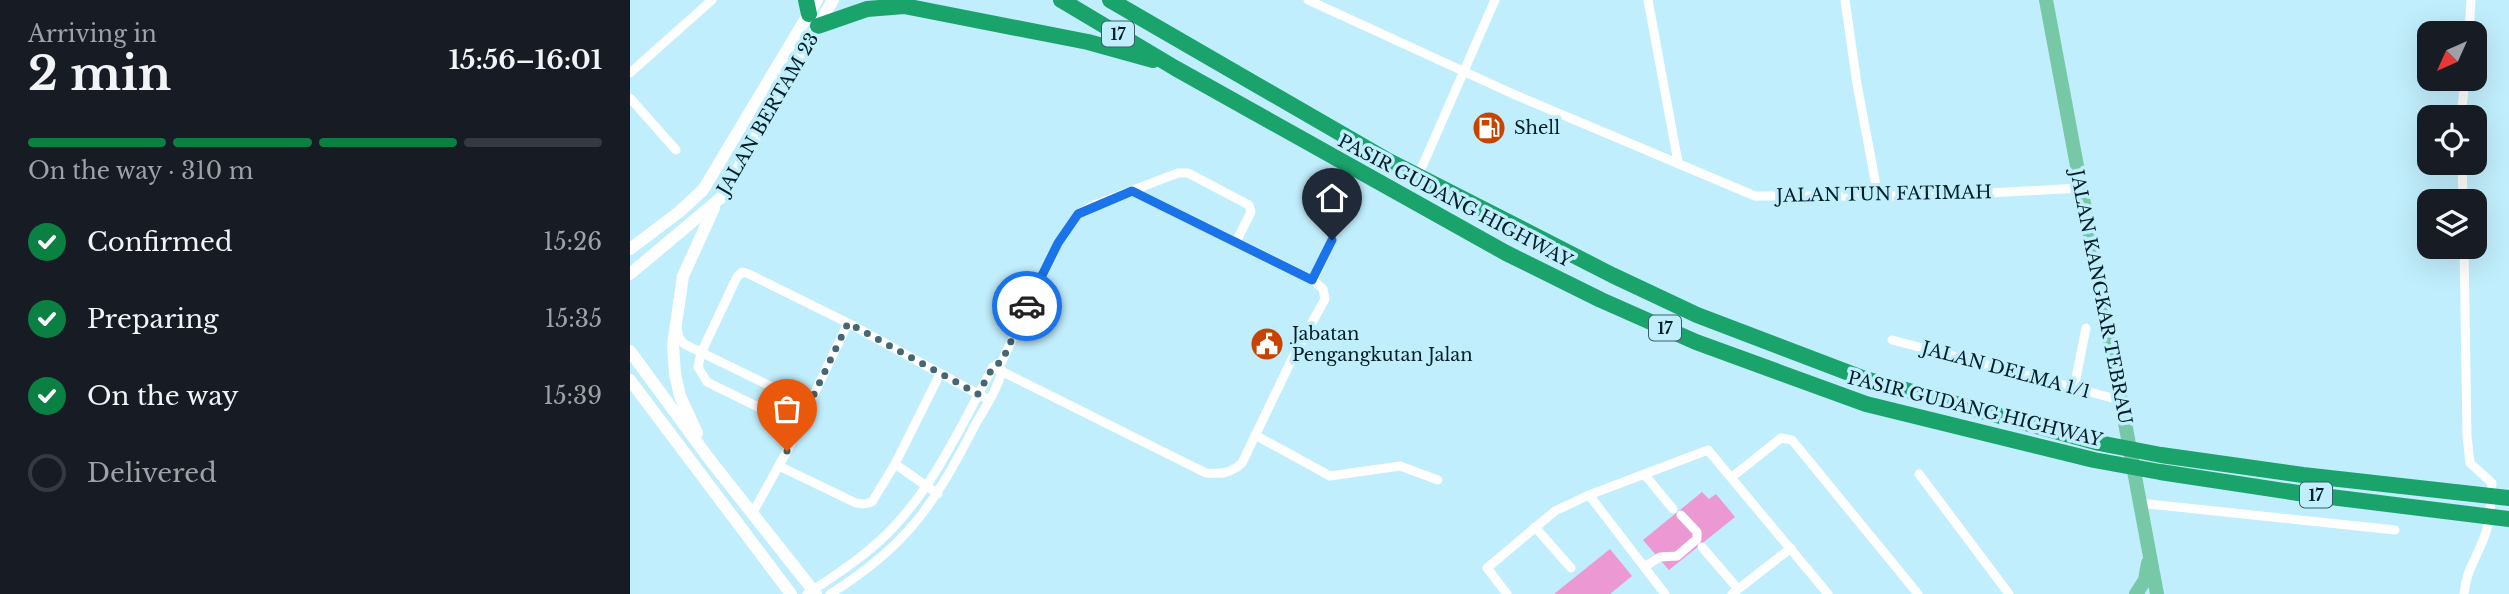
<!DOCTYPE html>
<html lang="en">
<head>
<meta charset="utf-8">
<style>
  :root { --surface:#171b24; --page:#242831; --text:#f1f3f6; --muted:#9ea1a6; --line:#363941; --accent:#0b8043 }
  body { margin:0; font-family:"Libre Baskerville",serif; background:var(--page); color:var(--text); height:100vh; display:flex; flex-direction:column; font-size:26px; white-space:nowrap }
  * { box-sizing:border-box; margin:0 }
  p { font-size:23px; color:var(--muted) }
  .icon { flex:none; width:38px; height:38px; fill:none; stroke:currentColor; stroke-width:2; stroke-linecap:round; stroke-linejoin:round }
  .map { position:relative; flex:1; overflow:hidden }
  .side { display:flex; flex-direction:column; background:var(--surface); width:630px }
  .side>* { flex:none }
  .needle { width:46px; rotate:225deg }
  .fabs { position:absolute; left:1787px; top:21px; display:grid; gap:14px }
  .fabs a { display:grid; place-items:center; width:70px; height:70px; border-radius:14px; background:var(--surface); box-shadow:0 7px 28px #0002; font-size:35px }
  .pin { position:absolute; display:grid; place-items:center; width:60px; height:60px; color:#fff; margin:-72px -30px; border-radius:50% 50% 50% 0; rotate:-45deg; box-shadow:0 0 7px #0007 }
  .pin .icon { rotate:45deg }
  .courier { position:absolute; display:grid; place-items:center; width:70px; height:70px; margin:-35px; border:5px solid #1a73e8; border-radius:50%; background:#fff; color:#222; box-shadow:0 2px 9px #0007 }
  .summary em { font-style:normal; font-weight:700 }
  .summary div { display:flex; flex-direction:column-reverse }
  .summary { display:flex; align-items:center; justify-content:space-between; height:119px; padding:0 28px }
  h1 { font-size:46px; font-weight:700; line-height:52px }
  .bar { display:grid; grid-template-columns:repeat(4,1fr); gap:10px 7px; align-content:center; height:84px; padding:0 28px }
  .bar i { height:9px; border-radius:5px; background:var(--line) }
  .bar .active { background:var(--accent) }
  .bar p { grid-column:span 4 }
  ol { padding:0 28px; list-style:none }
  li { display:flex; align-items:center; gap:21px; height:77px }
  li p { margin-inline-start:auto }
  li .icon { padding:7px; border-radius:50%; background:var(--accent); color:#fff; stroke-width:4 }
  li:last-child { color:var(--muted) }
  li i { width:38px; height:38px; border:4px solid var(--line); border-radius:50% }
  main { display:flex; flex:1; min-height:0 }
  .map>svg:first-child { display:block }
  .green { fill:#ec98d2 }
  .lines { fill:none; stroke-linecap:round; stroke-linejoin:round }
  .street { stroke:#fff; stroke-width:9 }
  .secondary { stroke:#fff; stroke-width:12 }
  .primary { stroke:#76c8a6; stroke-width:14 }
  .highway { stroke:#1aa46b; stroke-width:16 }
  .done { stroke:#446771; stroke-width:7; stroke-dasharray:0 12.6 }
  .route { stroke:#1a73e8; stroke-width:9 }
  .labels { text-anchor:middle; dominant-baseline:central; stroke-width:7; stroke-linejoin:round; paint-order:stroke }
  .shield { fill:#c1eefc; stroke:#3a5c66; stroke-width:2 }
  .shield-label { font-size:16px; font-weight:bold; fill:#001e26 }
  .street-label { font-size:18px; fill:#001e26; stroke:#c1eefc }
  .poi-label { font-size:18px; fill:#001e26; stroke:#c1eefc; text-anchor:start }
</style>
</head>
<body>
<main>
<section class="side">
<div class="summary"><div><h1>2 min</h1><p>Arriving in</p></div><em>15:56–16:01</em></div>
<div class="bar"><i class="active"></i><i class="active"></i><i class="active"></i><i></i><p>On the way · 310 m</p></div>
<ol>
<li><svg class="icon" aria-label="check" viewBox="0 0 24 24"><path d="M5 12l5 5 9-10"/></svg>Confirmed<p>15:26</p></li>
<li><svg class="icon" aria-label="check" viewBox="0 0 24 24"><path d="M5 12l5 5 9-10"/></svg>Preparing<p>15:35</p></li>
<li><svg class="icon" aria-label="check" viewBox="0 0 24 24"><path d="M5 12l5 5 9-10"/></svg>On the way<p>15:39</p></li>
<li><i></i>Delivered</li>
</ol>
</section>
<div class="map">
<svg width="1879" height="594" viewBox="0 0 1879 594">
  <rect width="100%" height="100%" fill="#c1eefc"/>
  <g class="green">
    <path d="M 1072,492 L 1079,499 L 1086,494 L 1105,517 L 1039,570 L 1013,540 Z"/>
    <path d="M 980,549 L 1002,576 L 980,594 L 924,594 Z"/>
  </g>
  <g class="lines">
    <g class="street">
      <path d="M 678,0 L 883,94 L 1125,196 L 1304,196 L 1451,188"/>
      <path d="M 1018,0 L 1048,162"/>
      <path d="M 1215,0 L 1227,84 L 1248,196"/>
      <path d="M 1839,33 L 1841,0"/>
      <path d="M 0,73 L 82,0"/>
      <path d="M 0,98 L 46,150"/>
      <path d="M 1831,117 L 1835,79"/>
      <path d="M 1832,163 L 1833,201"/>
      <path d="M 788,176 L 865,0"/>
      <path d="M 1834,247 L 1837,436 L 1840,463 L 1862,483 C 1861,500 1861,516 1856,532 C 1849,555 1836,569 1834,594"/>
      <path d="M 683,280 L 702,240"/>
      <path d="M 47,328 L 49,337 L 54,344 L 179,405"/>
      <path d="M 1262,340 L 1490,400"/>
      <path d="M 363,367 L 576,473 C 591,474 600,474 612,463 L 663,357 L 695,299 L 693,289 L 683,280 L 502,191"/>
      <path d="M 1444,388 L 1456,328"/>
      <path d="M 169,427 L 77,382 L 68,367 L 71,353 L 107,277 L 112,272 L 119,274 L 218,323 L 359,400"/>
      <path d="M 625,435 L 700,476 L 770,466 L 808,480"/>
      <path d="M 265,464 L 308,494"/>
      <path d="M 149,466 L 226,503 L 234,504 L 242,502 L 265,464 L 310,374"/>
      <path d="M 1289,474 L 1379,594"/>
      <path d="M 1015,475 L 1043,509"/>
      <path d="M 1102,477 L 1151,438 L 1162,440 L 1288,594"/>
      <path d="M 959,495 L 1035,594"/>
      <path d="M 1509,503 L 1765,530"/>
      <path d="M 122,514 L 157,451 L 218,323"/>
      <path d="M 905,527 L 941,568"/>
      <path d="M 1072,547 L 1108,589"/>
      <path d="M 1014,567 L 1030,557 L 1047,556 L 1067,539 L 1067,532 L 1051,515"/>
      <path d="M 177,594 C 206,575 235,556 259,532 C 305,485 332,424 363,367 L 372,361 L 428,243 L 448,214 L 464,205 L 548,173 L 558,173 L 619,205 L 621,212 L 606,242"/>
      <path d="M 200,594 C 276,547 304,505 344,427 C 354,409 368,389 372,370"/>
      <path d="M 877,594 L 857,568 L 925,511 L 959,495 L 1078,450 L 1198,594"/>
      <path d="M 1102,594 L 1161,548"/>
    </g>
    <g class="secondary">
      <path d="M 0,249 L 49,212 L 73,190 L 187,0"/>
      <path d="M 0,274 L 93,196 L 154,84 L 203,0"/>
      <path d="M 0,351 L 80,460 L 186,594"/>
      <path d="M 0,380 L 161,594"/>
      <path d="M 67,433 L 50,396 L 45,374 L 43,345 L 53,276 L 84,208"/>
    </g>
    <g class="primary">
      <path d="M 1416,0 L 1527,594"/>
      <path d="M 1506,594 L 1515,580 L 1518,563"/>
    </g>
    <g class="highway">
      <path d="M 176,0 L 179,14"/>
      <path d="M 431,0 L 545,68 L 876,253 L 971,300 L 1066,342 L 1236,404 L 1464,460 L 1530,472 L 1668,493 L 1879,519"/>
      <path d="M 480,0 L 755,159 L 982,275 L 1067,315 L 1235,379 L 1469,443 L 1531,455 L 1673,475 L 1879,498"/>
      <path d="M 188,26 L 237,9 L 274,6 L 458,42 L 523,60"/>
    </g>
  </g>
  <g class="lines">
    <path class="done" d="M 157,451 L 218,323 L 348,394 L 363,367 L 372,361 L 397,306"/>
    <path class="route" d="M 397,306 L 428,243 L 448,214 L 502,191 L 682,280 L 702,240"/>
  </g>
  <defs>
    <symbol id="fuel-disc" viewBox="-11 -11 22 22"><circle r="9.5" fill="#c84200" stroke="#c1eefc"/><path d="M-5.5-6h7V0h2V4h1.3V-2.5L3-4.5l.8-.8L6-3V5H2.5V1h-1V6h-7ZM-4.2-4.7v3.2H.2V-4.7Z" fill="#fff"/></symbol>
    <symbol id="civic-disc" viewBox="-11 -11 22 22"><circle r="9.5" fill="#c84200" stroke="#c1eefc"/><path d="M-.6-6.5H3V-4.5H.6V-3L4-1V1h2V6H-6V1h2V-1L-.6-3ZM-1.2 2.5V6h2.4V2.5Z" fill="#fff"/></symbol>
  </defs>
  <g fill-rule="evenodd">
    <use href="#fuel-disc" x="840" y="109" width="38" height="38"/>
    <use href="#civic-disc" x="618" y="325" width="38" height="38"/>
  </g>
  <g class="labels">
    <g class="shield">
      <rect x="472" y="21.5" width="32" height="25" rx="5"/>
      <rect x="1019" y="315.5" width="32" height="25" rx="5"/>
      <rect x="1670" y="482.5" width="32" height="25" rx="5"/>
    </g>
    <g class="shield-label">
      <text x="488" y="34">17</text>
      <text x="1035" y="328">17</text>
      <text x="1686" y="495">17</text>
    </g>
    <g class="street-label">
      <text transform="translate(138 114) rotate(-60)">JALAN BERTAM 23</text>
      <text transform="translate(1254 194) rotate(-1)">JALAN TUN FATIMAH</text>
      <text transform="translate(825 201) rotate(28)">PASIR GUDANG HIGHWAY</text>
      <text transform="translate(1471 297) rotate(79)">JALAN KANGKAR TEBRAU</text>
      <text transform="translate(1376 370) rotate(15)">JALAN DELMA 1/1</text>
      <text transform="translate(1345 409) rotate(14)">PASIR GUDANG HIGHWAY</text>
    </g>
    <g class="poi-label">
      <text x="884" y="128">Shell</text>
      <text x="662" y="334">Jabatan<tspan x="662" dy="21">Pengangkutan Jalan</tspan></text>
    </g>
  </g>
</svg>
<div class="fabs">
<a><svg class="needle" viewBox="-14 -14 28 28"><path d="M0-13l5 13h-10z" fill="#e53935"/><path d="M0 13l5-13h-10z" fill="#9ea1a6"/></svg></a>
<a><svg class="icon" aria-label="locate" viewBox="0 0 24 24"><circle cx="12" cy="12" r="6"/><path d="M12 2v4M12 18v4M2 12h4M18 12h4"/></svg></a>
<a><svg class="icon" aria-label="layers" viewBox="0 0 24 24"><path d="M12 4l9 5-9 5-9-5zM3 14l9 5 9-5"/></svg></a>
</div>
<div class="pin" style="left:157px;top:451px;background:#ea580c"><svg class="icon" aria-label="bag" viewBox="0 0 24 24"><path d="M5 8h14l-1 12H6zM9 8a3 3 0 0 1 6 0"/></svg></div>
<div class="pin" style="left:702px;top:240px;background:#1f2937"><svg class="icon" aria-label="home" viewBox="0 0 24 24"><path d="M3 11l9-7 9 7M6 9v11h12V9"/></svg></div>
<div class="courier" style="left:397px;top:306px"><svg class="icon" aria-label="car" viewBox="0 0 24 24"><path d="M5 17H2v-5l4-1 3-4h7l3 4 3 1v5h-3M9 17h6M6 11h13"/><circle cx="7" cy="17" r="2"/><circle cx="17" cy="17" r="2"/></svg></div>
</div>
</main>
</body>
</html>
